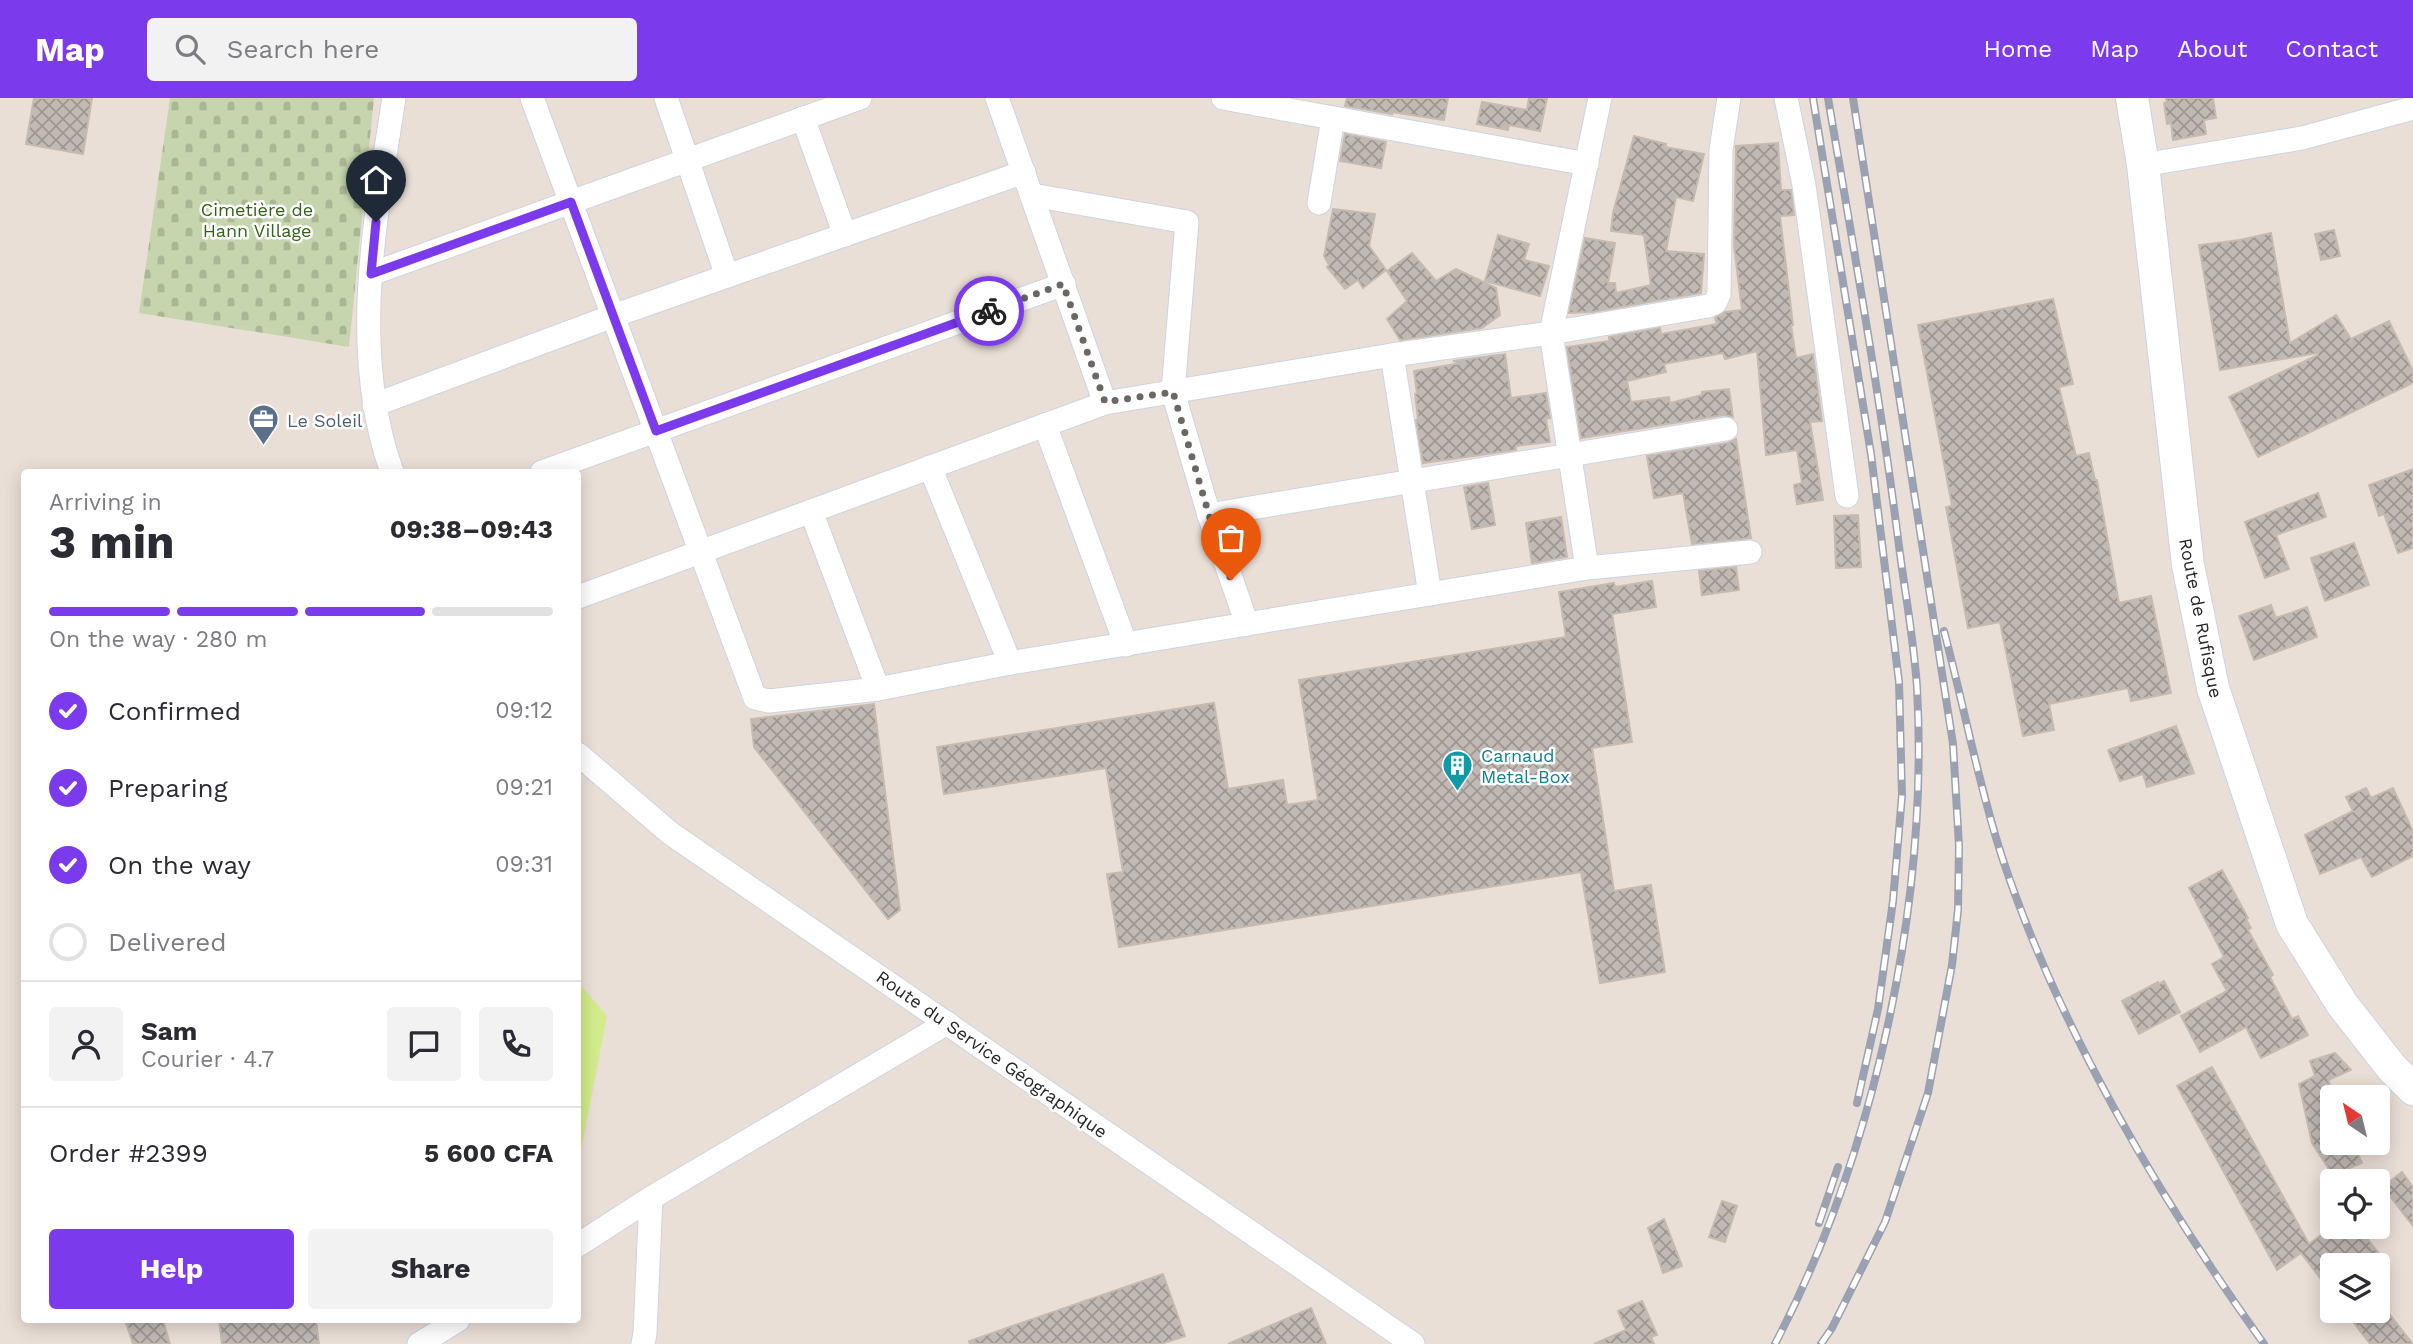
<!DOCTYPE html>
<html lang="en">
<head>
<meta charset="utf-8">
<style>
  :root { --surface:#fff; --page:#f2f2f3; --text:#2b2b33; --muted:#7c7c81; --line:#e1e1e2; --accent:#7c3aed }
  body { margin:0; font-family:"Work Sans",sans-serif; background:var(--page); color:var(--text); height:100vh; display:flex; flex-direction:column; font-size:26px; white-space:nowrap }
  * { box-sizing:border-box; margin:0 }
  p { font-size:23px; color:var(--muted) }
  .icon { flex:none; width:38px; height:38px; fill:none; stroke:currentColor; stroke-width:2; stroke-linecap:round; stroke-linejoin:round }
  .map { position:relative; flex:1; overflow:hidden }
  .drawer { position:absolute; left:21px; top:371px; width:560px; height:854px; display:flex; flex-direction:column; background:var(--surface); border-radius:7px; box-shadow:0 4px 18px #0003 }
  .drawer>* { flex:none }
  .needle { width:46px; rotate:325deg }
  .controls { position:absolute; left:2320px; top:987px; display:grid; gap:14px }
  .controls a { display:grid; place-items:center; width:70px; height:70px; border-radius:7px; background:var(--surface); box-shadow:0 4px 18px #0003; font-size:35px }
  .pin { position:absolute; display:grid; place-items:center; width:60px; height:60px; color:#fff; margin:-72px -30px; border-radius:50% 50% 50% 0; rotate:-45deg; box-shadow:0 0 7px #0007 }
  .pin .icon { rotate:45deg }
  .courier { position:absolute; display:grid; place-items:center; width:70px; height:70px; margin:-35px; border:5px solid #7c3aed; border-radius:50%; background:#fff; color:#222; box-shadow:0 2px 9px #0007 }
  .summary em { font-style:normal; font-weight:700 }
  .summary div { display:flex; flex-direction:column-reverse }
  .summary { display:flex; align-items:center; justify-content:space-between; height:119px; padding:0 28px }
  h1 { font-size:46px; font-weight:700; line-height:52px }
  .bar { display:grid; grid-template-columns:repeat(4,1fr); gap:10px 7px; align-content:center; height:84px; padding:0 28px }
  .bar i { height:9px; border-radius:5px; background:var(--line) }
  .bar .selected { background:var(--accent) }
  .bar p { grid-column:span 4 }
  .line { display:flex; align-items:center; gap:18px; padding:0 28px; border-top:2px solid var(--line) }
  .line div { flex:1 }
  .round { display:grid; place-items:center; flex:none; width:74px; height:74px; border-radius:7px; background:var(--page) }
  ol { padding:0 28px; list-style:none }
  li { display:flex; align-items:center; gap:21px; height:77px }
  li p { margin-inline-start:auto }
  li .icon { padding:7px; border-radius:50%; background:var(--accent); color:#fff; stroke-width:4 }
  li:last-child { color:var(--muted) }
  li i { width:38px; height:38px; border:4px solid var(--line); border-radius:50% }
  .primary-button { display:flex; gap:14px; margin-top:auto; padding:14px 28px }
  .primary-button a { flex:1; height:80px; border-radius:7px; background:var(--accent); color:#fff; font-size:28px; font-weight:700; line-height:80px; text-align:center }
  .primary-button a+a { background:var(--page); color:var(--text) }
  header { display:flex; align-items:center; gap:42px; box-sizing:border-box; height:98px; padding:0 35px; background:var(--accent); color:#fff }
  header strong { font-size:33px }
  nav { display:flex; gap:38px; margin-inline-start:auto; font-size:24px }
  .search { width:490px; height:63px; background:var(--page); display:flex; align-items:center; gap:18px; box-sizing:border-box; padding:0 24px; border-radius:7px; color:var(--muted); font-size:26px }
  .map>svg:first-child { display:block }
  .cemetery { fill:url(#cemetery-stones) }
  .pitch { fill:#d2ec8b }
  .building { fill:url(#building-cross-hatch); stroke:#c5bbb1; stroke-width:2 }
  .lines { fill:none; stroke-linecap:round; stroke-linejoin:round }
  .minor-casing { stroke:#ccd3e1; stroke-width:25 }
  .secondary-casing { stroke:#ccd3e1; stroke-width:34 }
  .minor { stroke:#fff; stroke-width:23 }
  .secondary { stroke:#fff; stroke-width:32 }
  .rail-casing { stroke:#9aa1b2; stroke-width:8 }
  .rail { stroke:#fff; stroke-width:5; stroke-dasharray:16; stroke-linecap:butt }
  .done { stroke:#6b6764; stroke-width:7; stroke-dasharray:0 12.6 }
  .route { stroke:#7c3aed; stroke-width:9 }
  .labels { text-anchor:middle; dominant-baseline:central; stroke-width:5; stroke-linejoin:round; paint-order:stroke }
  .park-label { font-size:18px; fill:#326316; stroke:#fff }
  .service-label { font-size:18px; fill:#4e5e75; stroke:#fff; text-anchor:start }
  .street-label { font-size:18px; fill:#262626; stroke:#fff }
  .culture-label { font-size:18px; fill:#0d838f; stroke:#fff; text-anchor:start }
</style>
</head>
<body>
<header>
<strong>Map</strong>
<div class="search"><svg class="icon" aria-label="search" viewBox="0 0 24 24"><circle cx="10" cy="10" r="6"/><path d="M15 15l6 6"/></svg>Search here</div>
<nav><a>Home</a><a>Map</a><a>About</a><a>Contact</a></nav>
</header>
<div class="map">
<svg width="2413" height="1246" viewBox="0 0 2413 1246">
  <defs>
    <pattern id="cemetery-stones" width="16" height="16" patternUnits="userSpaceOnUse" patternTransform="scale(1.75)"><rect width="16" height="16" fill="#c6d5ad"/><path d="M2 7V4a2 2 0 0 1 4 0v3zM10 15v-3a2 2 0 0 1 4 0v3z" fill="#aab795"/></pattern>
    <pattern id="building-cross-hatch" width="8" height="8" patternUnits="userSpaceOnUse" patternTransform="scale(1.75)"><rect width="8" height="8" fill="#c1b9b4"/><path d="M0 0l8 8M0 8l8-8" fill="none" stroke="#9d9692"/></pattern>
  </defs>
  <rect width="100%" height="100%" fill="#eadfd7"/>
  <path class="cemetery" d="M 170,0 L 374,0 L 349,249 L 139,215 Z"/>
  <path class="pitch" d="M 578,884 L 607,918 L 578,1068 Z"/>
  <g class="building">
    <path d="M 34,0 L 92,0 L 83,56 L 26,46 Z"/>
    <path d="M 1347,0 L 1448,0 L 1444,22 L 1392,14 L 1392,16 L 1345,8 Z"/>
    <path d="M 1529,0 L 1547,0 L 1540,33 L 1509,27 L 1508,32 L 1477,26 L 1482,4 L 1527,12 Z"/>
    <path d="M 2166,0 L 2213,0 L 2216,20 L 2204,22 L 2206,36 L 2173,42 L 2171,25 L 2167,26 L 2164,5 L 2167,4 Z"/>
    <path d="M 1345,36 L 1386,44 L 1381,70 L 1340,63 Z"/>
    <path d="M 1634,38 L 1666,46 L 1665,49 L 1704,56 L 1693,103 L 1676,99 L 1666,153 L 1704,156 L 1701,195 L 1592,214 L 1569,215 L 1585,140 L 1615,145 L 1608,185 L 1615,185 L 1616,195 L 1651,187 L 1644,137 L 1611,133 L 1613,115 Z"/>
    <path d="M 1778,45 L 1781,92 L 1791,92 L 1794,117 L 1780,118 L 1793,227 L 1791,227 L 1796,260 L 1813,256 L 1822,323 L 1810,324 L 1823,402 L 1797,406 L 1794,387 L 1802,385 L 1797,352 L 1766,357 L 1757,253 L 1725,261 L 1723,255 L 1664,266 L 1666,274 L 1627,283 L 1631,304 L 1669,299 L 1670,305 L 1702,297 L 1702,294 L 1729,291 L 1733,319 L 1724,317 L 1581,340 L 1567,249 L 1609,243 L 1609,239 L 1660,230 L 1661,236 L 1717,226 L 1715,220 L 1725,214 L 1742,212 L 1734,148 L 1736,48 Z"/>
    <path d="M 1333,111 L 1375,116 L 1369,148 L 1386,172 L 1363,190 L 1358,182 L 1345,191 L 1327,169 L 1329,167 L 1324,158 Z"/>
    <path d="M 2334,132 L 2340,158 L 2321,162 L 2315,136 Z"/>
    <path d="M 2271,135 L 2290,245 L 2336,217 L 2351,241 L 2389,223 L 2413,273 L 2413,285 L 2258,359 L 2229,299 L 2318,257 L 2317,255 L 2220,272 L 2199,147 L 2240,142 Z"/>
    <path d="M 1498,137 L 1529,146 L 1524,162 L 1549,168 L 1540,198 L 1485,183 Z"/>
    <path d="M 1412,155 L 1436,183 L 1456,171 L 1496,190 L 1500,217 L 1482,230 L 1400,242 L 1387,221 L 1407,203 L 1387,173 Z"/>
    <path d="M 2053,201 L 2073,286 L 2059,289 L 2076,358 L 2089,355 L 2095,382 L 2097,382 L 2119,505 L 2151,498 L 2171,595 L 2131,603 L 2128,590 L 2049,606 L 2054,632 L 2023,638 L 2000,524 L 1968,530 L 1946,409 L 1952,408 L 1918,227 Z"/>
    <path d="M 1505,256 L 1511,300 L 1546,295 L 1550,320 L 1546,321 L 1550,344 L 1516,348 L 1516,352 L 1423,365 L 1416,322 L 1418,321 L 1415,296 L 1417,295 L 1414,273 L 1461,265 L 1453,263 Z"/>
    <path d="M 1736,341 L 1751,440 L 1692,446 L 1683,395 L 1654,400 L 1647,358 L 1728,345 Z"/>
    <path d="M 2413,371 L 2413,450 L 2398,455 L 2384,416 L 2379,418 L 2369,387 Z"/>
    <path d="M 1488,385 L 1495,427 L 1472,431 L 1464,389 Z"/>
    <path d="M 2318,395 L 2326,419 L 2276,437 L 2289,471 L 2265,480 L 2245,424 Z"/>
    <path d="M 1858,417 L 1861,469 L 1836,470 L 1834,418 Z"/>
    <path d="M 1561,419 L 1567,459 L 1532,465 L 1526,425 Z"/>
    <path d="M 2354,445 L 2369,487 L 2325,503 L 2311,460 Z"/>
    <path d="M 1736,469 L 1739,492 L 1702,497 L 1699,473 Z"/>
    <path d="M 1652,483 L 1656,509 L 1612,516 L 1632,644 L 1592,650 L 1614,793 L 1651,787 L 1665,874 L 1600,885 L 1581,774 L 1119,849 L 1107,776 L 1123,774 L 1106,670 L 944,696 L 937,649 L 1214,605 L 1228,691 L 1283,682 L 1287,707 L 1318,702 L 1299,582 L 1566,539 L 1559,494 L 1614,485 L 1615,489 Z"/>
    <path d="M 2271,507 L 2276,520 L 2307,509 L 2317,539 L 2254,562 L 2239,518 Z"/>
    <path d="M 874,606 L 900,812 L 888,821 L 754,649 L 751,621 Z"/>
    <path d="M 2176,628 L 2194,675 L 2147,689 L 2143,676 L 2120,683 L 2108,652 Z"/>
    <path d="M 2366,690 L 2371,700 L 2393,690 L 2413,733 L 2413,758 L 2372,779 L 2361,759 L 2320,776 L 2305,737 L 2353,713 L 2346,699 Z"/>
    <path d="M 2222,772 L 2248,820 L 2246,821 L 2251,830 L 2248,832 L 2273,877 L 2270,879 L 2292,921 L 2298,918 L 2308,937 L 2261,960 L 2246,929 L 2200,954 L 2181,918 L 2227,893 L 2212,866 L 2224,859 L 2189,790 Z"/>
    <path d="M 2164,883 L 2180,914 L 2139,936 L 2122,903 L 2158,884 L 2159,886 Z"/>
    <path d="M 2335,955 L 2351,972 L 2328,982 L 2333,994 L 2333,1045 L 2353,1045 L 2362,1065 L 2333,1077 L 2312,1045 L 2299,986 L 2315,978 L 2310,963 Z"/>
    <path d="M 2212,969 L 2309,1146 L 2331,1129 L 2358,1129 L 2381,1158 L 2370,1167 L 2333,1167 L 2333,1197 L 2301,1155 L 2277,1172 L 2177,988 Z"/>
    <path d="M 2402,1074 L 2413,1089 L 2413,1128 L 2383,1089 Z"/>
    <path d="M 1722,1103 L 1737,1108 L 1725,1144 L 1709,1139 Z"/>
    <path d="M 1664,1121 L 1682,1168 L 1663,1175 L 1648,1130 Z"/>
    <path d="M 1163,1176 L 1185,1238 L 1161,1246 L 970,1246 L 969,1243 Z"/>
    <path d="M 1642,1203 L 1657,1237 L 1651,1239 L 1654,1246 L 1594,1246 L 1626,1232 L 1618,1213 Z"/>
    <path d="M 1311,1210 L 1326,1246 L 1228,1246 Z"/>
    <path d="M 2345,1213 L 2387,1213 L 2413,1246 L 2370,1246 Z"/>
    <path d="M 125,1222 L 163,1222 L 170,1246 L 133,1246 Z"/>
    <path d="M 219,1222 L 316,1222 L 319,1246 L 222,1246 Z"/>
  </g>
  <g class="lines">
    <defs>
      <g id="minor">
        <path d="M 532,0 L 755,600 L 769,603 L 878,591 L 1010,565 L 1587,470 L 1750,454"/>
        <path d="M 666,0 L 727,178"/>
        <path d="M 997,0 L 1105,305"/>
        <path d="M 1223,0 L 1587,66"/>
        <path d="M 1786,0 L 1804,87 L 1847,398"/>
        <path d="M 803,20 L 845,137"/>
        <path d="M 2143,67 L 2302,40 L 2413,10"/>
        <path d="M 1032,97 L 1187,124 L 1173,294 L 1209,417 L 1726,331"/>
        <path d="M 1319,105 L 1333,20"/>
        <path d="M 371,176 L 860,0"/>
        <path d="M 1392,257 L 1430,496"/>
        <path d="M 374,307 L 613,218 L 1024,74"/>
        <path d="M 1045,327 L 1126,547"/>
        <path d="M 930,369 L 1010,565"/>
        <path d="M 392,374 C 349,254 375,123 394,0"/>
        <path d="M 542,374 L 1064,186"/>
        <path d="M 811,413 L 878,591"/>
        <path d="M 1209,417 L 1247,526"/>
        <path d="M 1587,470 L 1551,235 L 1600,0"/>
        <path d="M 578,499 L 1105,305 L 1392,257 L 1551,235 L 1708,208 L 1715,205 L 1719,196 L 1721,52 L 1729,0"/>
        <path d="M 578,656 L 670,735 L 1413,1246"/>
        <path d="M 578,1147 L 651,1100 L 947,925"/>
        <path d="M 419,1246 L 458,1222"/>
        <path d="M 643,1246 L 645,1235 L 651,1100"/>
      </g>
      <path id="secondary" d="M 2132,0 L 2143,67 L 2188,467 L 2213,590 L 2292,826 L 2342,906 L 2392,970 L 2413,991"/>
    </defs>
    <use href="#minor" class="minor-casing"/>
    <use href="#secondary" class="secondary-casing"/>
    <use href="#minor" class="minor"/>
    <use href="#secondary" class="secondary"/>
    <defs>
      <g id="rail">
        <path d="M 1813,0 L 1871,356 L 1899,584 L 1902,697 L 1893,803 L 1878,911 L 1857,1005"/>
        <path d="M 1944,533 C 1964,608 1978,685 2002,759 C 2058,929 2160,1101 2264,1246"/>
        <path d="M 1819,1125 L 1838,1069"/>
        <path d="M 1775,1246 C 1875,1055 1929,804 1917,589 C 1914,545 1906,500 1900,456 C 1881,303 1854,152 1828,0"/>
        <path d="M 1821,1246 L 1832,1230 L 1885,1124 L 1928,995 L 1952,867 L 1958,812 L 1959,748 L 1953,646 L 1853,0"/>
      </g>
    </defs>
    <use href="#rail" class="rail-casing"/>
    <use href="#rail" class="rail"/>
  </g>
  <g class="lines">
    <path class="done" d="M 989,213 L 1063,186 L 1105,304 L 1173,294 L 1209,417 L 1231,482"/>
    <path class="route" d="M 376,124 L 371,176 L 571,104 L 656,333 L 989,213"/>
  </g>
  <defs>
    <symbol id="office-pin" viewBox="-11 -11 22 30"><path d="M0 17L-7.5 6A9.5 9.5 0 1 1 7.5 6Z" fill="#5c6f8a" stroke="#fff"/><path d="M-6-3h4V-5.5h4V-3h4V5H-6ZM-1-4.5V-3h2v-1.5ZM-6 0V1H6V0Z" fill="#fff"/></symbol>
    <symbol id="building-pin" viewBox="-11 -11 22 30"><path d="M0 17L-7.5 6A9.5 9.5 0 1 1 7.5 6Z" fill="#0f9aa8" stroke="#fff"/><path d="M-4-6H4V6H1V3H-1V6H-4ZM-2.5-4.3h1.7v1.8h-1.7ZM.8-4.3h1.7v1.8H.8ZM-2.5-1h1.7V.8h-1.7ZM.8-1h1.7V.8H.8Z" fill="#fff"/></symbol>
  </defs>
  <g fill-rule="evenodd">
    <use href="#office-pin" x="246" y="304" width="35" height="47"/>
    <use href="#building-pin" x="1440" y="650" width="35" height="47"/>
  </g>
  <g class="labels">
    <g class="park-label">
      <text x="257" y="111">Cimetière de<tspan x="257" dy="21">Hann Village</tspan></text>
    </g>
    <g class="service-label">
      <text x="287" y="322">Le Soleil</text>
    </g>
    <g class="street-label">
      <text transform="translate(2201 520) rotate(79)">Route de Rufisque</text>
      <text transform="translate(992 956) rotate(35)">Route du Service Géographique</text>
    </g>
    <g class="culture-label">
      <text x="1481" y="657">Carnaud<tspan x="1481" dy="21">Metal-Box</tspan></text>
    </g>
  </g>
</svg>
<div class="controls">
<a><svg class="needle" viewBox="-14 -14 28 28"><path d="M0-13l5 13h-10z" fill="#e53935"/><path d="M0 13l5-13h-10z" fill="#7c7c81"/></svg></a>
<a><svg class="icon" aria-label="locate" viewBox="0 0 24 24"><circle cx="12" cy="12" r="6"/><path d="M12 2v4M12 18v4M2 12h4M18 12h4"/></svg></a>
<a><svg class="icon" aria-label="layers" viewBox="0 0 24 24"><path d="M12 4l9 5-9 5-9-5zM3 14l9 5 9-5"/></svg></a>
</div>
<div class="pin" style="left:1231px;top:482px;background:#ea580c"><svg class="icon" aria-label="bag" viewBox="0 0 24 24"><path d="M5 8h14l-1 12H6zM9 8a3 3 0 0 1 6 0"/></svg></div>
<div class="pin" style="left:376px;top:124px;background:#1f2937"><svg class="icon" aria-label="home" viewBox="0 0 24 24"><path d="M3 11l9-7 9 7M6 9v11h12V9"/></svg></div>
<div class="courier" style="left:989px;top:213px"><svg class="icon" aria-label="bike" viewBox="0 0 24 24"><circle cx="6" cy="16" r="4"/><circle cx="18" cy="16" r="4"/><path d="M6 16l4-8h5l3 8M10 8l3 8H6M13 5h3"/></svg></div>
<section class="drawer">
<div class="summary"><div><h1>3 min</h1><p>Arriving in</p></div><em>09:38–09:43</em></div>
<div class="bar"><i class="selected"></i><i class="selected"></i><i class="selected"></i><i></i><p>On the way · 280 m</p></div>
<ol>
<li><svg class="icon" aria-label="check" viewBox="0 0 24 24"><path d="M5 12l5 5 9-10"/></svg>Confirmed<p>09:12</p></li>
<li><svg class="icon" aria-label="check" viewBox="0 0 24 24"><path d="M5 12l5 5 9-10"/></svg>Preparing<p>09:21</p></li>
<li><svg class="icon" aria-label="check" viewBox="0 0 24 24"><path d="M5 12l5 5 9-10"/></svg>On the way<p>09:31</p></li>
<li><i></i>Delivered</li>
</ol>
<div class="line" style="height:126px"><a class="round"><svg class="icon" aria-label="person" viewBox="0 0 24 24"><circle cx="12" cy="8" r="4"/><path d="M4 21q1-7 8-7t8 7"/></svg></a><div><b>Sam</b><p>Courier · 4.7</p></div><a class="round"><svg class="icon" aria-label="chat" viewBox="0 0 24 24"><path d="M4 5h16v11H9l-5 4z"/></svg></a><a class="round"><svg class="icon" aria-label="phone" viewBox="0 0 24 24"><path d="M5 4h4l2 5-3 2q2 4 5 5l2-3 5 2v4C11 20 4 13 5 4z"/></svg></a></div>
<div class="line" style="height:91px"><div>Order #2399</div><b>5 600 CFA</b></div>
<div class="primary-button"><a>Help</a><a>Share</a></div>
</section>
</div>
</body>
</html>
